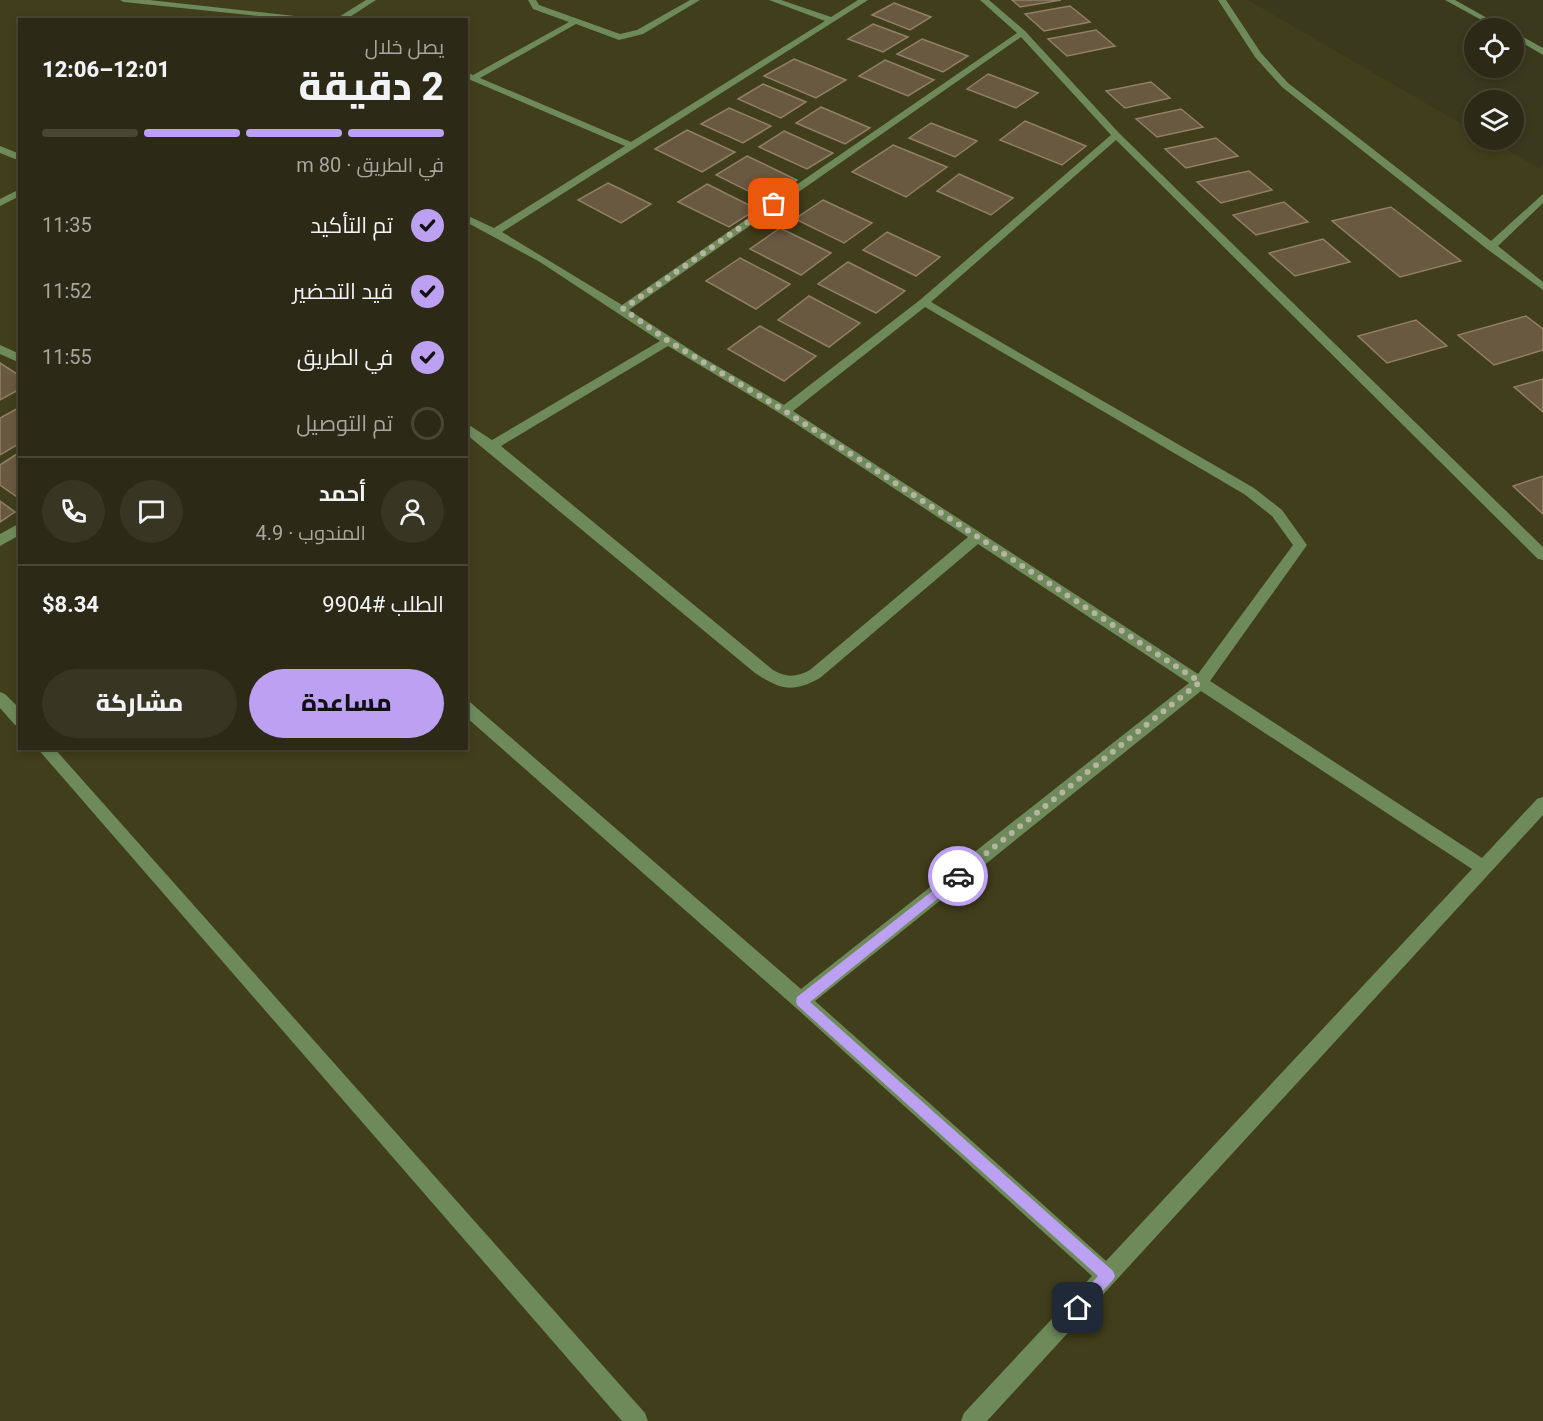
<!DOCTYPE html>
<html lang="ar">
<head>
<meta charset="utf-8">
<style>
  :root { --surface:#2c2a16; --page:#383623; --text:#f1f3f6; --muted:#a6a7a1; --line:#484635; --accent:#bca0f2 }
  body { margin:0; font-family:Roboto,Cairo,sans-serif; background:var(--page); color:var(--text); direction:rtl; height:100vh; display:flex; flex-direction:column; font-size:22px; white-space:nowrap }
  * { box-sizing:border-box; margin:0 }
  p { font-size:20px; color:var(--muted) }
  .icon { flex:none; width:33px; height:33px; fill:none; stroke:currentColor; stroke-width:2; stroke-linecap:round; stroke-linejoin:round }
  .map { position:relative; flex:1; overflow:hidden; direction:ltr }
  .details { position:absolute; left:18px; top:18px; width:450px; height:732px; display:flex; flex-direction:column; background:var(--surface); border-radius:0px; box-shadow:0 3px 9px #0003,0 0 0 2px var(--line); direction:rtl }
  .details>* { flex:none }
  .tools { position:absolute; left:1464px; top:18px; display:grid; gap:12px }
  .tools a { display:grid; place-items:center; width:60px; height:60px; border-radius:50%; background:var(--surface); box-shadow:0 3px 9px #0003,0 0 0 2px var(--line); font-size:30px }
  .pin { position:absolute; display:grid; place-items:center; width:51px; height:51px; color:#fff; margin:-26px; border-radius:12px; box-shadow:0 3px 9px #0006 }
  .courier { position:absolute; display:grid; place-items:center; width:60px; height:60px; margin:-30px; border:4px solid #bca0f2; border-radius:50%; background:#fff; color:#222; box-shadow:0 2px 8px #0007 }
  .head em { font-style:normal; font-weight:800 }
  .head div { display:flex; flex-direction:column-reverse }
  .head { display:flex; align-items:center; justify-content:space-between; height:102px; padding:0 24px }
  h1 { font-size:39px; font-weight:800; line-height:45px }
  .bar { display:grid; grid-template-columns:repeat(4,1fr); gap:9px 6px; align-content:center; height:72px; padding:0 24px }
  .bar i { height:8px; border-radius:4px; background:var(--line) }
  .bar .on { background:var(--accent) }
  .bar p { grid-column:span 4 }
  .line { display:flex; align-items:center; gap:15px; padding:0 24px; border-top:2px solid var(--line) }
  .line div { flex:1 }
  .round { display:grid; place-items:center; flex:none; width:63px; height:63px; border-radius:32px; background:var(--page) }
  ol { padding:0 24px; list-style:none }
  li { display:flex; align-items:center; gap:18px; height:66px }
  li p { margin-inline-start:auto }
  li .icon { padding:6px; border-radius:50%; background:var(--accent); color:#111; stroke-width:4 }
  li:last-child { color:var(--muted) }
  li i { width:33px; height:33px; border:3px solid var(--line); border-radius:50% }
  .primary-button { display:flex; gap:12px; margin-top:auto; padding:12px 24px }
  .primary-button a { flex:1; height:69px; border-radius:36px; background:var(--accent); color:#111; font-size:24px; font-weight:800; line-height:69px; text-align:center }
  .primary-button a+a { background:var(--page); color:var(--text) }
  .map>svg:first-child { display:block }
  .built { fill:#403e1b; fill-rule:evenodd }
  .building { fill:#6a5941; stroke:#917f66; stroke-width:1.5 }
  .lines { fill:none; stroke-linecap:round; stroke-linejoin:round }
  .minor { fill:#6e8a5a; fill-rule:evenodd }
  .route { fill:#bca0f2 }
  .done { stroke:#b5b4a0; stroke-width:6; stroke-dasharray:0 10.8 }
</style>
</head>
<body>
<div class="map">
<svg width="1543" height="1421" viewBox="0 0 1543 1421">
  <rect width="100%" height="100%" fill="#3a381d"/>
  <path class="built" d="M 0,0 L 1248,0 L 1474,131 L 1474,140 L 1489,140 L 1539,168 L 1543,164 L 1543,1421 L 0,1421 ZM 20,20 L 466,20 L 466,748 L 20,748 Z"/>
  <g class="building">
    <path d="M 1012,0 L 1061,0 L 1020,7 Z"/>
    <path d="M 894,3 L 931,17 L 910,30 L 872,15 Z"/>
    <path d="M 1070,6 L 1090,22 L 1044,31 L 1025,14 Z"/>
    <path d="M 873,24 L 908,37 L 883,52 L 848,39 Z"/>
    <path d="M 1096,30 L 1115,46 L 1067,56 L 1048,39 Z"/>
    <path d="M 922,39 L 968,56 L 943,72 L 897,54 Z"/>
    <path d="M 794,59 L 846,80 L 816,98 L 764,76 Z"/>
    <path d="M 885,60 L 934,80 L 908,96 L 859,76 Z"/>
    <path d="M 988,74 L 1038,93 L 1016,108 L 967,89 Z"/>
    <path d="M 1151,82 L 1170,98 L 1125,108 L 1106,91 Z"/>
    <path d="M 763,84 L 806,102 L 781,118 L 738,99 Z"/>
    <path d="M 821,107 L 870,128 L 845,144 L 796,123 Z"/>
    <path d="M 729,108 L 771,126 L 743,143 L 701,124 Z"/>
    <path d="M 1181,109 L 1203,127 L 1157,137 L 1136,119 Z"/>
    <path d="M 1025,121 L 1086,146 L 1062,165 L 1000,140 Z"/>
    <path d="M 931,123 L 977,141 L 955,157 L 909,138 Z"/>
    <path d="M 687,130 L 735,152 L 702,172 L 655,149 Z"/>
    <path d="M 784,131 L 833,153 L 807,169 L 759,147 Z"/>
    <path d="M 1216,138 L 1238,156 L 1186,168 L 1165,149 Z"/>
    <path d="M 893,145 L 947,167 L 906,197 L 852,172 Z"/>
    <path d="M 747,156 L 797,180 L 766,200 L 716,175 Z"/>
    <path d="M 1249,171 L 1272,190 L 1221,203 L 1197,182 Z"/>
    <path d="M 959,174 L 1013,198 L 991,215 L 937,191 Z"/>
    <path d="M 608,183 L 651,204 L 621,223 L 578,200 Z"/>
    <path d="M 707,184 L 757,209 L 729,227 L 678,202 Z"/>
    <path d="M 823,200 L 872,223 L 844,243 L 795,219 Z"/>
    <path d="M 1284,202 L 1308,222 L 1256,235 L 1233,215 Z"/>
    <path d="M 1391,207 L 1461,261 L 1400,277 L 1332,221 Z"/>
    <path d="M 780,228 L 831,253 L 801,275 L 750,249 Z"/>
    <path d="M 887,232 L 940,257 L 916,276 L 863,250 Z"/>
    <path d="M 1323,239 L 1350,262 L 1295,276 L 1269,253 Z"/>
    <path d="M 740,258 L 790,284 L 756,309 L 706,281 Z"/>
    <path d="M 848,262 L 905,291 L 876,313 L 818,284 Z"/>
    <path d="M 809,296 L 860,323 L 829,347 L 778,320 Z"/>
    <path d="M 1526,316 L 1543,329 L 1543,350 L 1494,365 L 1458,335 Z"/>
    <path d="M 1416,320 L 1447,346 L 1387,363 L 1358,336 Z"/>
    <path d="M 760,326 L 816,356 L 784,381 L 728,349 Z"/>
    <path d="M 0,363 L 20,376 L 20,389 L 0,400 Z"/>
    <path d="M 1543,379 L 1543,412 L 1514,387 Z"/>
    <path d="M 20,407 L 20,443 L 0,455 L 0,418 Z"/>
    <path d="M 20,452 L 20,499 L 0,485 L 0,465 Z"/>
    <path d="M 1543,476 L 1543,514 L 1513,486 Z"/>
    <path d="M 0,501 L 15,512 L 0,522 Z"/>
  </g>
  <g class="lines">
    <g class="minor">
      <path d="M 120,0 L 149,0 L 331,20 L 297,20 L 124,2 Z"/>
      <path d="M 366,0 L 376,0 L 345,20 L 334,20 Z"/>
      <path d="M 528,0 L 536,0 L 539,5 L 620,34 L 637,30 L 690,0 L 700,0 L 643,34 L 619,40 L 576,24 L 480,78 L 631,142 L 825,21 L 769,0 L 781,0 L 831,17 L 858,0 L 868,0 L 502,232 L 622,305 L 1017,33 L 980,0 L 989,0 L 1025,31 L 1119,133 L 1543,547 L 1543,560 L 1538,559 L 1116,140 L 931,302 L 1254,488 L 1282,510 L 1307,545 L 1210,681 L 1482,858 L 1537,799 L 1543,797 L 1543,815 L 987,1421 L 961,1421 L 964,1413 L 1092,1276 L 795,1007 L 466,717 L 466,701 L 471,703 L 801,989 L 1189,683 L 978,544 L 820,678 C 793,693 780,690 755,673 L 466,434 L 466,423 L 492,440 L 660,341 L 540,262 L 466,222 L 466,215 L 494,228 L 625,146 L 466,78 L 466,72 L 473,75 L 569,22 L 533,9 ZM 1021,37 L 1111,135 L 920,300 L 784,405 L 700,356 L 629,310 ZM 925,307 L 1244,494 L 1272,516 L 1293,545 L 1198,674 L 793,411 ZM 668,346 L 781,414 L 968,537 L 810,670 C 796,677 787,678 773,670 L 501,446 ZM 1201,691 L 1472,869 L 1106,1261 L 815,1001 Z"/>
      <path d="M 1218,0 L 1226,0 L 1261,53 L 1288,83 L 1491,241 L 1543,194 L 1543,203 L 1498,246 L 1543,282 L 1543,290 L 1487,249 L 1282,87 L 1255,57 Z"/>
      <path d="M 1445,0 L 1455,0 L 1505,28 L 1496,28 Z"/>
      <path d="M 1514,32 L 1543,48 L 1543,55 L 1514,38 Z"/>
      <path d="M 0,146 L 20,154 L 20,161 L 0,153 Z"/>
      <path d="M 20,189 L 20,196 L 0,206 L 0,199 Z"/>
      <path d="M 0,345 L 20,354 L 20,363 L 0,354 Z"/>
      <path d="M 20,523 L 20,535 L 0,546 L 0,534 Z"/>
      <path d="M 0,692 L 5,694 L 20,709 L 20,726 L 15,725 L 0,708 Z"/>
      <path d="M 37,748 L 54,748 L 645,1413 L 648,1421 L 622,1421 Z"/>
    </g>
  </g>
  <path class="route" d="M 958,871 L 964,876 L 962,879 L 810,1002 L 1113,1271 L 1115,1276 L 1113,1280 L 1082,1313 L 1078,1315 L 1073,1313 L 1071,1308 L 1073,1303 L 1098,1276 L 797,1005 L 796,1001 L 797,997 Z"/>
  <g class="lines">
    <path class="done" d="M 774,204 L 623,309 L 668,341 L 785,411 L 1200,682 L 958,876"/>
  </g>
</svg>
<div class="tools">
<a><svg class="icon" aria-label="locate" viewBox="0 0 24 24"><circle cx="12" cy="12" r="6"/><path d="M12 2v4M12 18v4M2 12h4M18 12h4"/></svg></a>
<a><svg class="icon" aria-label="layers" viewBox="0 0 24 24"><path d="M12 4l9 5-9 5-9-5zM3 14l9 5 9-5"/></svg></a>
</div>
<div class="pin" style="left:774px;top:204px;background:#ea580c"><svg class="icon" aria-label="bag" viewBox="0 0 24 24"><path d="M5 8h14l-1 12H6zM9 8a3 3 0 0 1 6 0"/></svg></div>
<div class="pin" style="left:1078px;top:1308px;background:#1f2937"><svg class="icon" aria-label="home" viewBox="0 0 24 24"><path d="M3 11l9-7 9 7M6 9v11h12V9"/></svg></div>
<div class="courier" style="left:958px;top:876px"><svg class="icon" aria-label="car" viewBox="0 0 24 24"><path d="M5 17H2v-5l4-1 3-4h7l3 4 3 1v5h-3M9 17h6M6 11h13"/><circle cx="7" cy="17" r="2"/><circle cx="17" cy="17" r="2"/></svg></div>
<section class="details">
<div class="head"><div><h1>2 دقيقة</h1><p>يصل خلال</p></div><em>12:01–12:06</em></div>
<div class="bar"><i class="on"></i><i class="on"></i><i class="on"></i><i></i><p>في الطريق · 80 m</p></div>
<ol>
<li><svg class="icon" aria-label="check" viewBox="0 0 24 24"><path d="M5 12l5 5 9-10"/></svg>تم التأكيد<p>11:35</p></li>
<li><svg class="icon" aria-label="check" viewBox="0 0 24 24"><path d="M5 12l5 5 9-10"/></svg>قيد التحضير<p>11:52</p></li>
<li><svg class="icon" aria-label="check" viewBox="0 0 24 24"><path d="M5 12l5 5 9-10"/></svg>في الطريق<p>11:55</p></li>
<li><i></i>تم التوصيل</li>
</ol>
<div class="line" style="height:108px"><a class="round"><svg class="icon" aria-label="person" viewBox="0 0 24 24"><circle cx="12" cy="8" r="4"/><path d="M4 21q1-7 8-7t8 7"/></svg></a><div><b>أحمد</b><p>المندوب · 4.9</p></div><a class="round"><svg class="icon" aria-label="chat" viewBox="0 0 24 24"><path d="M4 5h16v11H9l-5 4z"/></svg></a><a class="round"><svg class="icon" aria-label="phone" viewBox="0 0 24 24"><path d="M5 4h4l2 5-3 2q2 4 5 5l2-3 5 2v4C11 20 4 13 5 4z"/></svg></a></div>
<div class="line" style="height:78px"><div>الطلب #9904</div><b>$8.34</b></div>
<div class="primary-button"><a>مساعدة</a><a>مشاركة</a></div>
</section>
</div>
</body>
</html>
